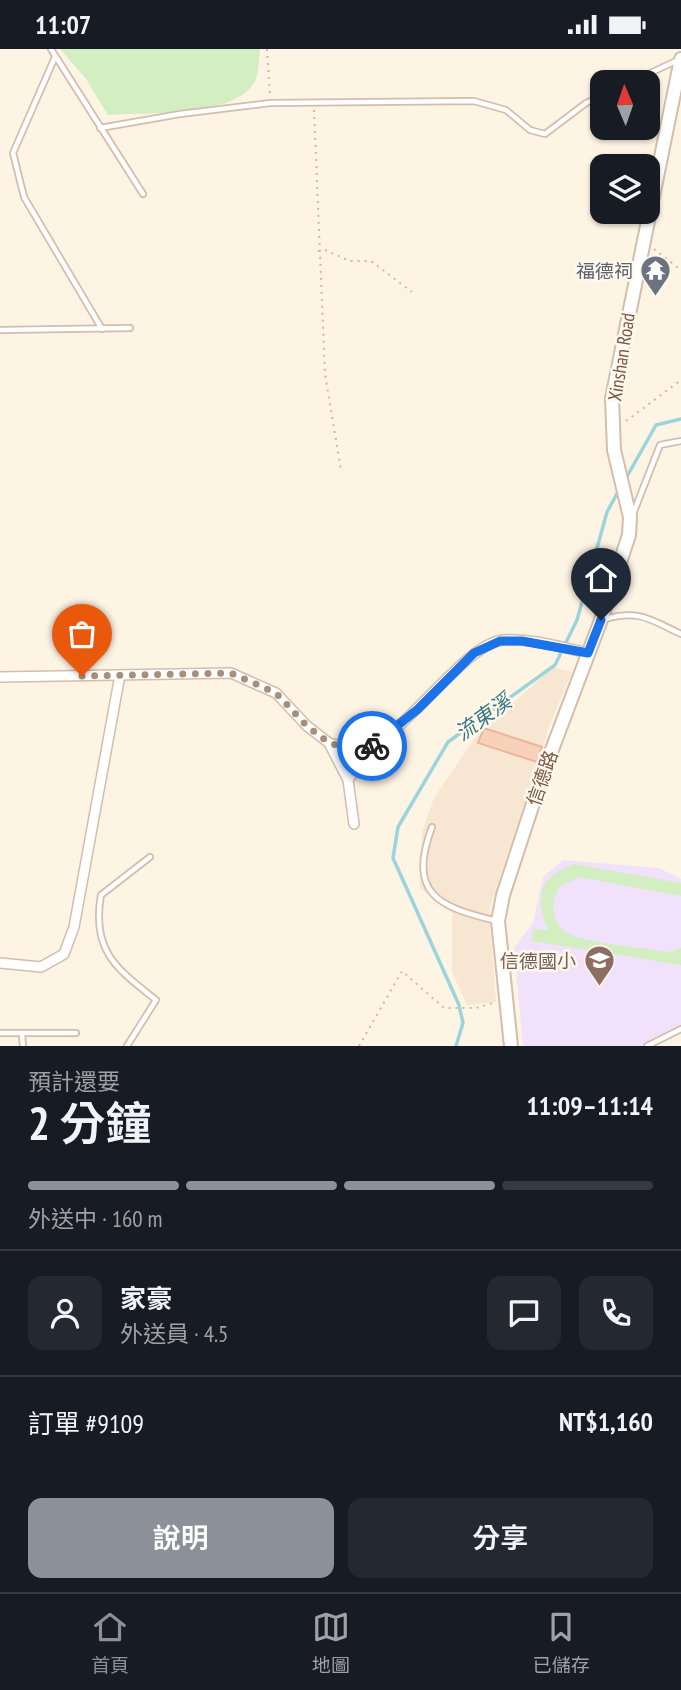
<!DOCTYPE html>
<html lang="zh-TW">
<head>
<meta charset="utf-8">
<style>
  :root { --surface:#171b24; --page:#242831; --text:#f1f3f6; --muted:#9ea1a6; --line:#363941; --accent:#8c9099 }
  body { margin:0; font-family:"PT Sans Narrow","Noto Sans TC",sans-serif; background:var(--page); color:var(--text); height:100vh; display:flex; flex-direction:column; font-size:26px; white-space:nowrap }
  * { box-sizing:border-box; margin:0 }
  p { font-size:23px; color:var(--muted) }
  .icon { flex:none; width:38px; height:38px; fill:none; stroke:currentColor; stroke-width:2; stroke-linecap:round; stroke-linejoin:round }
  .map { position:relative; height:997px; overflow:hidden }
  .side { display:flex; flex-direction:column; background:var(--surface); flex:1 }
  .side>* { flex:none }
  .needle { width:46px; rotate:358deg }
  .fabs { position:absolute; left:590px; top:21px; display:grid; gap:14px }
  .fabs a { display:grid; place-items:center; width:70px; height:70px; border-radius:14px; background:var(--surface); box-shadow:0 2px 5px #0004; font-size:35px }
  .pin { position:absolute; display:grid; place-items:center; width:60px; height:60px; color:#fff; margin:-72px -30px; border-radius:50% 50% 50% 0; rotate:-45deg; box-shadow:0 0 7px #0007 }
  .pin .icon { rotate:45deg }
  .courier { position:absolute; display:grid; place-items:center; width:70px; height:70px; margin:-35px; border:5px solid #1a73e8; border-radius:50%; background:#fff; color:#222; box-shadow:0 2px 9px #0007 }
  .headline em { font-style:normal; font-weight:600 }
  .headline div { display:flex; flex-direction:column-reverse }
  .headline { display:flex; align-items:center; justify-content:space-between; height:119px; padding:0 28px }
  h1 { font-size:46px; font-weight:600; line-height:52px }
  .bar { display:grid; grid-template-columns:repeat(4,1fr); gap:10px 7px; align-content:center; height:84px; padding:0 28px }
  .bar i { height:9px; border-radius:5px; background:var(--line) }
  .bar .active { background:var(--accent) }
  .bar p { grid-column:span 4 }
  .line { display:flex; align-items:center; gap:18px; padding:0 28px; border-top:2px solid var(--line) }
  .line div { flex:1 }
  .round { display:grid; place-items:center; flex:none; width:74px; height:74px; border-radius:14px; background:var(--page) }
  .button { display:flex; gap:14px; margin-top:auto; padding:14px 28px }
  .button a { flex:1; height:80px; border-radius:14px; background:var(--accent); color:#fff; font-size:28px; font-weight:600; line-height:80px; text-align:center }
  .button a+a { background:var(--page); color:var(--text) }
  .status { display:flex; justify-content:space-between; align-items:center; height:49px; padding:0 35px; background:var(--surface); direction:ltr }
  .status svg { height:19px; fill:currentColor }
  .tabs { display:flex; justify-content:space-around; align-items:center; height:98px; border-top:2px solid var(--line); background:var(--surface); font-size:19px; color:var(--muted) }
  .tabs a { display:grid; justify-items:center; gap:4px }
  .tabs .active { color:var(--accent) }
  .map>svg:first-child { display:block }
  .residential { fill:#f7e6d2 }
  .education { fill:#f1e1fb }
  .green { fill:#d3eec1 }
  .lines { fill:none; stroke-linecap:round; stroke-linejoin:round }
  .stream { stroke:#9bd4dd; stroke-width:3.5 }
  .building { fill:#f7d1b9; stroke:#ebb797; stroke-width:2 }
  .service-casing { stroke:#d4bdab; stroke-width:8 }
  .minor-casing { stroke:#d4bdab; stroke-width:12 }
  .tertiary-casing { stroke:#d4bdab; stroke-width:16 }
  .path { stroke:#dcb49b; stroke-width:2; stroke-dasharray:2 5; stroke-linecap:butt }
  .service { stroke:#fff; stroke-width:4.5 }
  .minor { stroke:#fff; stroke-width:9 }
  .tertiary { stroke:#fff; stroke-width:12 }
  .done { stroke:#a88f7d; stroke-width:7; stroke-dasharray:0 12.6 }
  .route { stroke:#1a73e8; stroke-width:9 }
  .labels { text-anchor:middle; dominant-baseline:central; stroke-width:5; stroke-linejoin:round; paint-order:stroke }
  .worship-label { font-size:19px; fill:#5b616d; stroke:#fff8ed; text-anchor:end }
  .street-label { font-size:19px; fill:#7a5846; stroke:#fff8ed }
  .education-label { font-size:19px; fill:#785e54; stroke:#fff8ed; text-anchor:end }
  .water-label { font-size:21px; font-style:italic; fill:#387681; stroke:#fff8ed }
</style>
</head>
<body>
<div class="status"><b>11:07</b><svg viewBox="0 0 49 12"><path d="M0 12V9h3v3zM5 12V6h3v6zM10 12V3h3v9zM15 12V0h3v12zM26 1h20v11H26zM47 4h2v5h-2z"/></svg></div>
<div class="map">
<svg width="681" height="997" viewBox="0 0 681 997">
  <rect width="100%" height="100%" fill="#fef4e4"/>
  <path class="residential" d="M 553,618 L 572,623 L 550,675 L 489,861 L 496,953 L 467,956 L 452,923 L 452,864 L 420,839 L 422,783 L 434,749 L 474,690 Z"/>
  <path class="education" d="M 563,811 L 659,819 L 681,830 L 681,978 L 646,997 L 523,997 L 514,899 L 533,874 L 543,828 Z"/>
  <g class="green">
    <path d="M 60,0 L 260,0 C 259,9 259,24 255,32 C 237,69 144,63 108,66 L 86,30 Z"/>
    <path d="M 574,815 L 681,834 L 681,847 L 579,828 L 560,838 C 549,853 551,875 569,885 C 583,893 649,900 670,903 L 681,899 L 681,916 L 532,892 L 533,880 L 548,881 C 534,847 539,828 574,815 Z"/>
  </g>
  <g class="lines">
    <g class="stream">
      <path d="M 625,431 L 656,376 L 681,370"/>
      <path d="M 456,997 L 463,974 L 459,956 L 393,809 L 398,778 L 448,693 L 555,616 L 577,571 L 607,463 L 619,441"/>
    </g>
  </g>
  <path class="building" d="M 484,679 L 542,698 L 537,713 L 478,694 Z"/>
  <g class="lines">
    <defs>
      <g id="service">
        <path d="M 51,0 L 143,145"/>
        <path d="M 55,8 L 13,104 L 24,148 L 102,280"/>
        <path d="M 631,33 L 678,11"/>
        <path d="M 100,79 L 180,65 L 270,54 L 474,52 L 506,61 L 530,81 L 545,85 L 586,54 L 602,47"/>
        <path d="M 0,281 L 130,279"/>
        <path d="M 633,465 L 660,396 L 681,392"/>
        <path d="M 605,570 C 639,560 651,571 681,585"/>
        <path d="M 432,778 C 407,845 438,858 497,872"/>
        <path d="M 0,984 L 76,984"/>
        <path d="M 22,986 L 23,997"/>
        <path d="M 127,997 L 156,951 C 117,920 91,902 101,846 L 150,808"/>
        <path d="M 647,997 L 681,980"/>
      </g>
      <g id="minor">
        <path d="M 0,628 L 231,624 L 276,644 L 307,677 L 329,694 L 361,703 C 407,685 464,595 503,591 C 530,589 561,598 588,604"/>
        <path d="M 329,694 L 348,731 L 354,775"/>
        <path d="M 348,731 L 368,701"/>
        <path d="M 0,914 L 41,918 L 64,905 L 74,878 L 120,626"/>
      </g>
      <path id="tertiary" d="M 511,997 L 498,872 L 503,846 L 542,727 L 601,571 L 629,486 L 630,468 L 614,401 L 612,349 L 681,10"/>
    </defs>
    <use href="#service" class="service-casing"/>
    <use href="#minor" class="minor-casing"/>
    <use href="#tertiary" class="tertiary-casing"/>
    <g class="path">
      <path d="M 267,0 L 270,46"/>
      <path d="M 314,61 L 325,325 L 341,421"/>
      <path d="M 654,200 L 681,221"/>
      <path d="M 318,202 L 325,201 L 350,212 L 371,212 L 412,243"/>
      <path d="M 626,372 L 681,331"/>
      <path d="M 359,997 L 402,922 L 444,959 L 476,959 L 493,954"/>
    </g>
    <use href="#service" class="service"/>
    <use href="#minor" class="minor"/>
    <use href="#tertiary" class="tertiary"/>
  </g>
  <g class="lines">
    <path class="done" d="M 82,627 L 231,624 L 276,644 L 307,677 L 329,694 L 361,703 L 372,697"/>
    <path class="route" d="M 372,697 L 418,660 L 474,604 L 500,592 L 522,592 L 588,604 L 601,571"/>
  </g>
  <defs>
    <symbol id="temple-pin" viewBox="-11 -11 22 30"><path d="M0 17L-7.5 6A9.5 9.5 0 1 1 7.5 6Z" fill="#6b7280" stroke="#fff8ed"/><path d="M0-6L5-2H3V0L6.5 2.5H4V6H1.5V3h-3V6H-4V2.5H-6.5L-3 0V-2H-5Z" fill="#fff"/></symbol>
    <symbol id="school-pin" viewBox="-11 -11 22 30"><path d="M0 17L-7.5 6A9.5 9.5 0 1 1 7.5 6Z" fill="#8d6e63" stroke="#fff8ed"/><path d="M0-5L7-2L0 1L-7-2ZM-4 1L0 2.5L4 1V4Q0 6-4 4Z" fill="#fff"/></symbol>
  </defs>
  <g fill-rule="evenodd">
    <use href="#temple-pin" x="638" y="204" width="35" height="47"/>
    <use href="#school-pin" x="582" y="894" width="35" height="47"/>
  </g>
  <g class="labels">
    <g class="worship-label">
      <text x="633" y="222">福德祠</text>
    </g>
    <g class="street-label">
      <text transform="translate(621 308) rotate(-81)">Xinshan Road</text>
      <text transform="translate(542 729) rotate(-71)">信德路</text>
    </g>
    <g class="education-label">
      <text x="576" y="912">信德國小</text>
    </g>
    <g class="water-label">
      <text transform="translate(483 668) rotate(-36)">流東溪</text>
    </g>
  </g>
</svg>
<div class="fabs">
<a><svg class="needle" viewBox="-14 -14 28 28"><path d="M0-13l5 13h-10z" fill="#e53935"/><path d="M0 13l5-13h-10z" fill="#9ea1a6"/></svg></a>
<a><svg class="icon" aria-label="layers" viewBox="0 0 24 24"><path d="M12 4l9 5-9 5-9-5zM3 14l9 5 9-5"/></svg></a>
</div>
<div class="pin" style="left:82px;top:627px;background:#ea580c"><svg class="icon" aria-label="bag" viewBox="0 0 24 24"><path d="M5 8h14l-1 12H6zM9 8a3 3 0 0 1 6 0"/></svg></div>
<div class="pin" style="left:601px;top:571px;background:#1f2937"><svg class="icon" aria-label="home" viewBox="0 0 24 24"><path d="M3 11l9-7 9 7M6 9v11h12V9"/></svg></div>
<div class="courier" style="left:372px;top:697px"><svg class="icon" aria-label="bike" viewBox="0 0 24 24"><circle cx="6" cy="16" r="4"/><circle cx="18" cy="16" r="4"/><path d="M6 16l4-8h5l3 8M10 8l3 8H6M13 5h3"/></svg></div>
</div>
<section class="side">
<div class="headline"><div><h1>2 分鐘</h1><p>預計還要</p></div><em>11:09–11:14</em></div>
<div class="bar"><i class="active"></i><i class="active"></i><i class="active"></i><i></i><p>外送中 · 160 m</p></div>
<div class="line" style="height:126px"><a class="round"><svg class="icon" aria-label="person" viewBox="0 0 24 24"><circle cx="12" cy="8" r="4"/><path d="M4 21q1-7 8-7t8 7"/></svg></a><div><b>家豪</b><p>外送員 · 4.5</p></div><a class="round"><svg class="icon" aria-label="chat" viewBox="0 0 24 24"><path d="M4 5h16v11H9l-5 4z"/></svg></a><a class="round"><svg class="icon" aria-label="phone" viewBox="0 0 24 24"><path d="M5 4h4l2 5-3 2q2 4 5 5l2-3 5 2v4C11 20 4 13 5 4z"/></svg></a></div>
<div class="line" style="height:91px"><div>訂單 #9109</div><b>NT$1,160</b></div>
<div class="button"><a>說明</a><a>分享</a></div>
</section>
<nav class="tabs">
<a class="active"><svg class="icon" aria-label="home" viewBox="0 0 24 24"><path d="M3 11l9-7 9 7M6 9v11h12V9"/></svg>首頁</a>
<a><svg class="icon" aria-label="map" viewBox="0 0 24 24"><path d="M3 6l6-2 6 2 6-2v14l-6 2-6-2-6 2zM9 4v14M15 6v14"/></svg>地圖</a>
<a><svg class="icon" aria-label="saved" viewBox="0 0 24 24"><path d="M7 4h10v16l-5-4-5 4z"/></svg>已儲存</a>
</nav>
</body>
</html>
